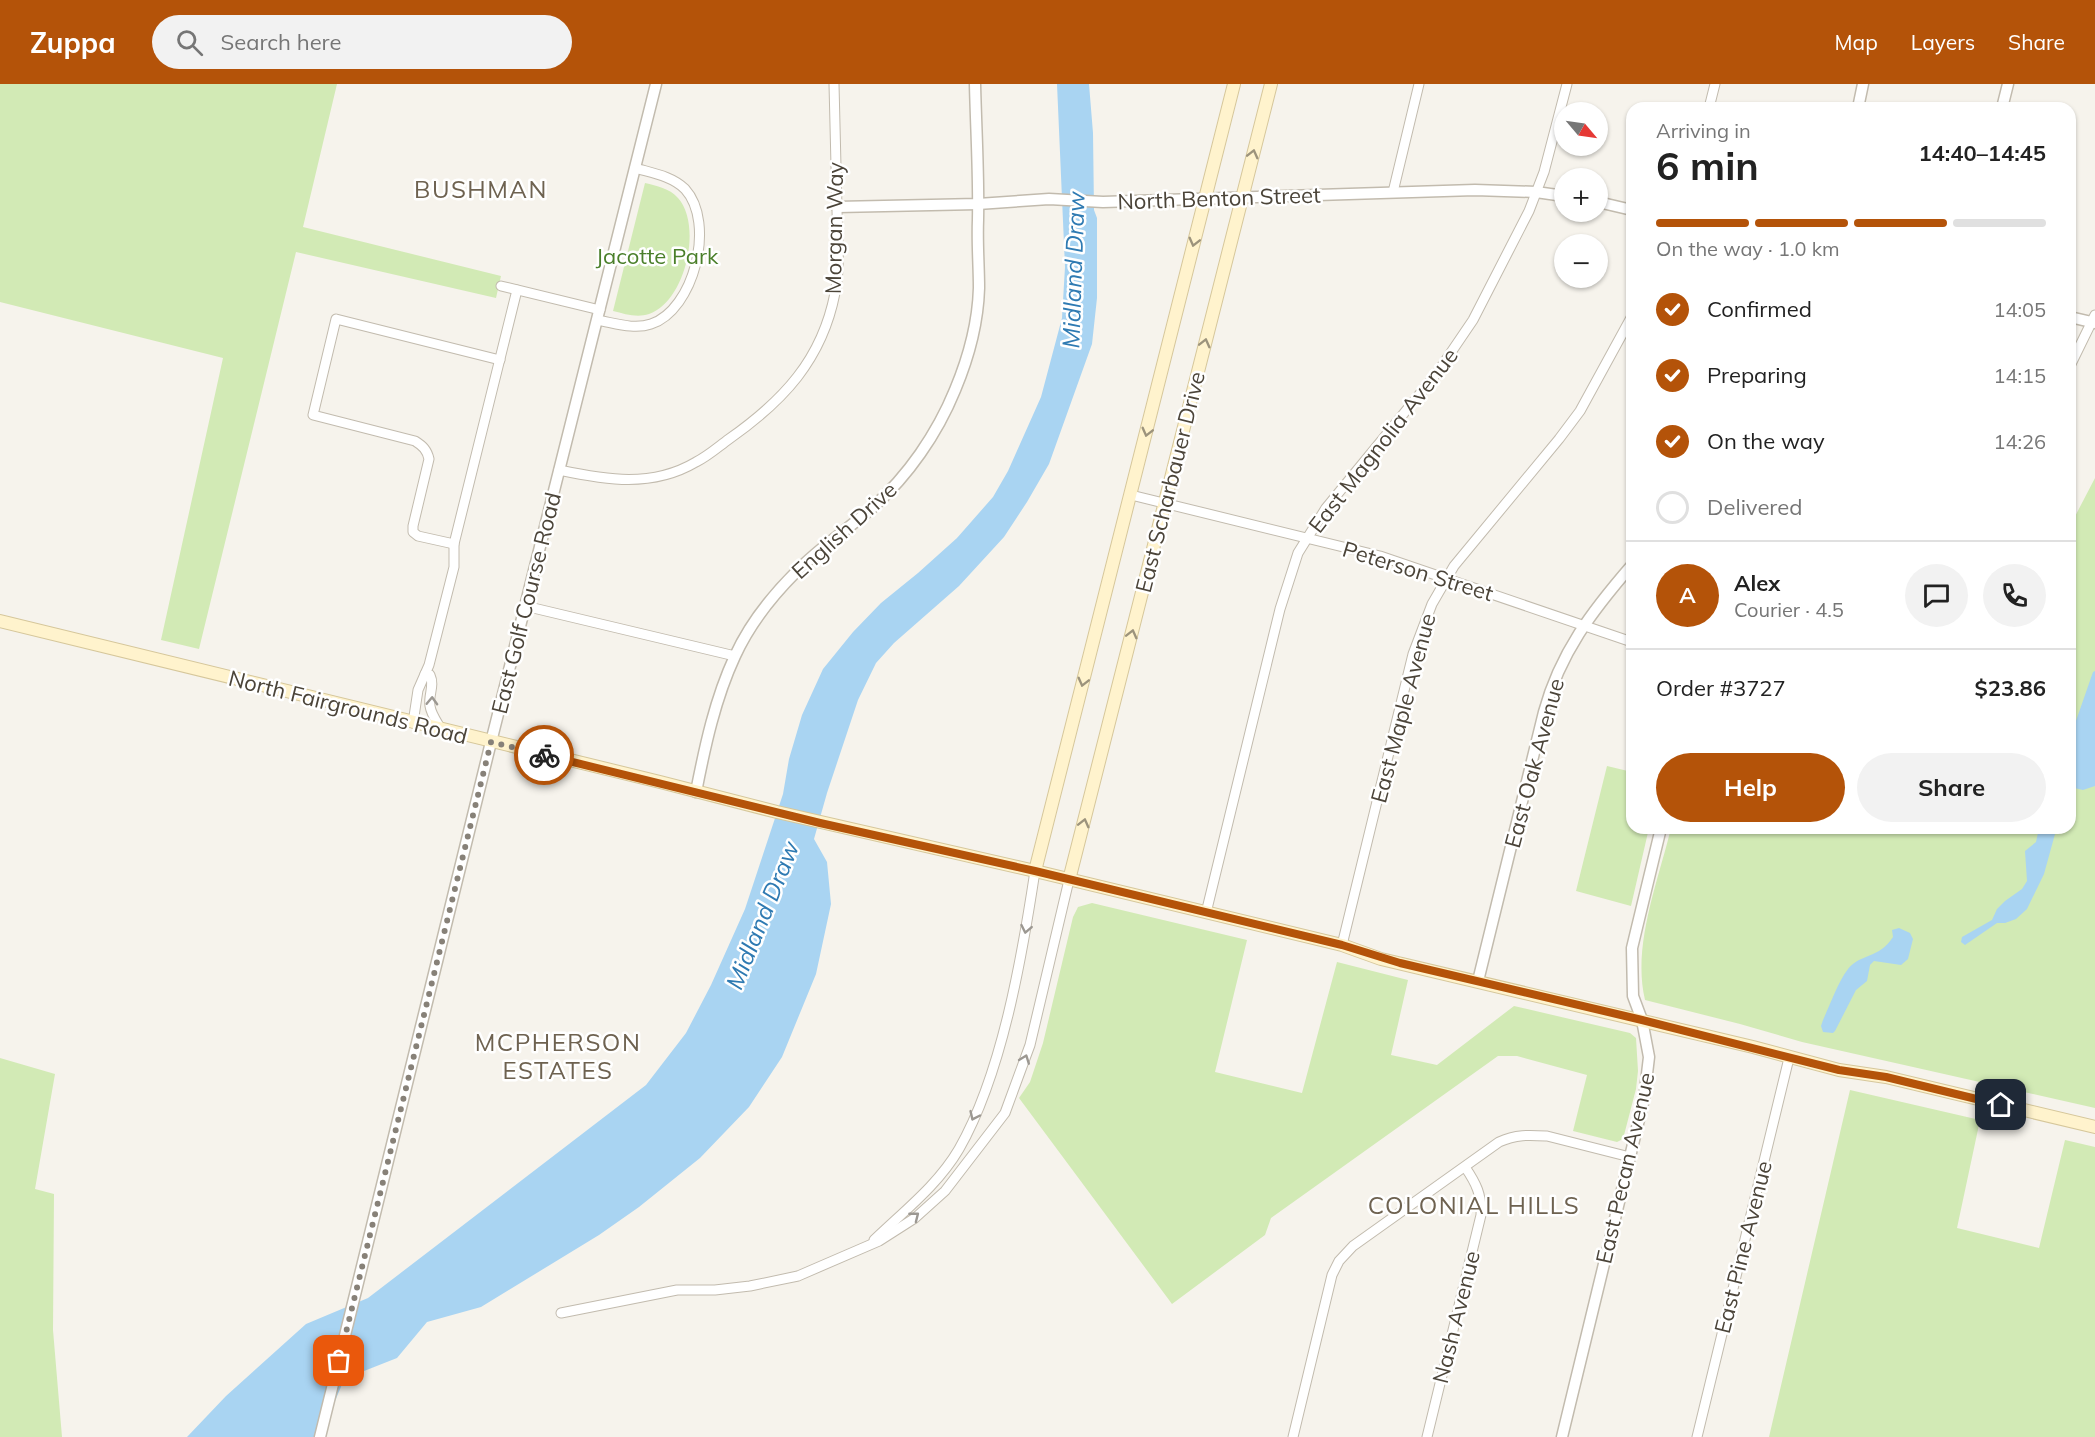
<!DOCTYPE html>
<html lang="en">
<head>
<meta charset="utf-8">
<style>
  :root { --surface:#fff; --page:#f2f2f2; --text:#222; --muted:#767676; --line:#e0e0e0; --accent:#b45309 }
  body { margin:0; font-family:Mulish,sans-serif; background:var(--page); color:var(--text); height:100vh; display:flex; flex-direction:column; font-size:22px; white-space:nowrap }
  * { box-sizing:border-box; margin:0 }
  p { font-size:20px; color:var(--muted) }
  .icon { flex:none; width:33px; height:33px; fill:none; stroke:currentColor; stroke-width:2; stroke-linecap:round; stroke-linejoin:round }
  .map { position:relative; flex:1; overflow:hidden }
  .details { position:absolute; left:1626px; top:18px; width:450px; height:732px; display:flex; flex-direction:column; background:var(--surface); border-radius:18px; box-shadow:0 2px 4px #0004 }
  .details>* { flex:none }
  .needle { width:39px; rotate:119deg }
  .fabs { position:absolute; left:1554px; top:18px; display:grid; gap:12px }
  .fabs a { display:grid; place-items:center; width:54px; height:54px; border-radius:50%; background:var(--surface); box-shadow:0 2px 4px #0004; font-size:30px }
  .pin { position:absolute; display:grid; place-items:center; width:51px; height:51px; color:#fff; margin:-26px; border-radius:12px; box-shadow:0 3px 9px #0006 }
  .courier { position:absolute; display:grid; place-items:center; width:60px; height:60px; margin:-30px; border:4px solid #b45309; border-radius:50%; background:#fff; color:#222; box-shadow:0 2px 8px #0007 }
  .head em { font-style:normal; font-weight:700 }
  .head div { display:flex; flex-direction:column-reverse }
  .head { display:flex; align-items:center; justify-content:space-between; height:102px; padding:0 30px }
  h1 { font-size:39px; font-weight:700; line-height:45px }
  .bar { display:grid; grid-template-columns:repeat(4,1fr); gap:9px 6px; align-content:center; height:72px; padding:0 30px }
  .bar i { height:8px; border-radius:4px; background:var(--line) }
  .bar .active { background:var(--accent) }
  .bar p { grid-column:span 4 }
  .line { display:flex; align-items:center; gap:15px; padding:0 30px; border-top:2px solid var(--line) }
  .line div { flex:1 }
  .round { display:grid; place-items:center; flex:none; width:63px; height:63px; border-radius:32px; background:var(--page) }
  ol { padding:0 30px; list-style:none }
  li { display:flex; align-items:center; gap:18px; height:66px }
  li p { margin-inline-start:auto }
  li .icon { padding:6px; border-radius:50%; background:var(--accent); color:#fff; stroke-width:4 }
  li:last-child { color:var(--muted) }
  li i { width:33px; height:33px; border:3px solid var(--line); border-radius:50% }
  .cta { display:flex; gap:12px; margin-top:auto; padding:12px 30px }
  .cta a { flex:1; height:69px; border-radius:36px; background:var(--accent); color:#fff; font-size:24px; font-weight:700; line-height:69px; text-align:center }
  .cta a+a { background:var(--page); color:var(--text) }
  header { display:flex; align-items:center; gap:36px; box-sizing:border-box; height:84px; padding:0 30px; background:var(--accent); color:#fff }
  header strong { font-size:28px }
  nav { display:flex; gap:33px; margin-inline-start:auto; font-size:21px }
  .search { width:420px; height:54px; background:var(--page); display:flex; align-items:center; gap:15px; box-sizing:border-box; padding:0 21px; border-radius:33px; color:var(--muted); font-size:22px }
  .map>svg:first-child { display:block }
  .green { fill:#d2eab5 }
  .water { fill:#a9d4f2 }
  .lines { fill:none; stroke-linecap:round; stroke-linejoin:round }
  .minor-casing { stroke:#c2bbae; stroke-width:11 }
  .tertiary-casing { stroke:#c2bbae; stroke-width:13 }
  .secondary-casing { stroke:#d6c79b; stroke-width:14 }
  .minor { stroke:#fff; stroke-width:9 }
  .tertiary { stroke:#fff; stroke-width:10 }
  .secondary { stroke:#fff3cd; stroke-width:12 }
  .oneway { stroke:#9c937c }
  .oneway2 { stroke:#9c9892 }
  .done { stroke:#878178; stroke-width:6; stroke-dasharray:0 10.8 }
  .route { stroke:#b45309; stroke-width:8 }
  .labels { text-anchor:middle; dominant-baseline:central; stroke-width:5; stroke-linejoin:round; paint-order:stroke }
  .street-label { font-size:22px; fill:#4b4439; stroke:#fff }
  .park-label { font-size:22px; fill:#4a7f2a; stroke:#fff }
  .neighbourhood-label { font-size:24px; letter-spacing:1.5px; fill:#6e6250; stroke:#fff }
  .water-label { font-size:24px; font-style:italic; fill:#2e7ab2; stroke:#fff }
</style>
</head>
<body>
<header>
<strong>Zuppa</strong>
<div class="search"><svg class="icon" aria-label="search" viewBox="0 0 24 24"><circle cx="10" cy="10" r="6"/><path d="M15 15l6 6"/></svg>Search here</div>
<nav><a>Map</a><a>Layers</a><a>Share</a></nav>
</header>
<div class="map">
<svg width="2095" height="1353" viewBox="0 0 2095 1353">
  <rect width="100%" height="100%" fill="#f6f3ec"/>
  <g class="green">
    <path d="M 0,0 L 337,0 L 303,143 L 501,192 L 496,214 L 296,168 L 199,565 L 161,556 L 223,274 L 0,218 Z"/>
    <path d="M 645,99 C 657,102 669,104 678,114 C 703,142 685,218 649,230 C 637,234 625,230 613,227 Z"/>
    <path d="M 2095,394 L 2095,1024 L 1802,958 L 1740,940 L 1645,916 C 1632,862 1658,798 1671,744 L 2070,744 L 2070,442 Z"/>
    <path d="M 1607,682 L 1632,688 L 1632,744 L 1649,744 L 1631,822 L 1576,807 Z"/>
    <path d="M 1092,819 L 1247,856 L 1215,988 L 1302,1009 L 1337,878 L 1408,896 L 1391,971 L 1437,981 L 1514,922 L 1630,949 L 1636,954 L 1638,987 L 1636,1005 L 1623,1055 L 1617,1058 L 1573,1047 L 1587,991 L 1517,972 L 1498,972 L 1271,1134 L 1265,1151 L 1172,1220 L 1019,1014 L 1030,998 L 1043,959 L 1073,833 L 1078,823 Z"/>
    <path d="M 0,974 L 55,990 L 35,1105 L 54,1110 L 53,1246 L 62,1353 L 0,1353 Z"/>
    <path d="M 1850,1006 L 1980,1036 L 1957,1144 L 2039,1164 L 2065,1056 L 2095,1063 L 2095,1353 L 1769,1353 Z"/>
  </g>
  <g class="water">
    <path d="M 1057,0 L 1089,0 L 1093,49 L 1094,126 L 1097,134 L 1097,214 L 1092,260 L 1049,380 L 1027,418 L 1004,453 L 959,502 L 894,559 L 876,579 L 858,616 L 827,709 L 814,755 L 827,778 L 831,820 L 816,890 L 782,973 L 749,1023 L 700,1074 L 639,1123 L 599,1151 L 481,1223 L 427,1238 L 397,1274 L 359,1289 L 343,1298 L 320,1353 L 187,1353 L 226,1312 L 306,1240 L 368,1214 L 646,1001 L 686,949 L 711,901 L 745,825 L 783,710 L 789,675 L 802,631 L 823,585 L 853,548 L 881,519 L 918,489 L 957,454 L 993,413 L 1008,387 L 1041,313 L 1062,234 L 1065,183 Z"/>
    <path d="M 2095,587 L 2095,702 L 2083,706 L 2070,703 L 2070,654 L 2093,588 Z"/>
    <path d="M 2039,744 L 2063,744 L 2055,750 L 2044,790 L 2027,825 L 2016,835 L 2005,839 L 1997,839 L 1965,861 L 1961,858 L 1962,853 L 1992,836 L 1997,825 L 2005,817 L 2022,805 L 2027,797 L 2025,767 L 2036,758 Z"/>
    <path d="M 1899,844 L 1910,849 L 1913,855 L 1908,875 L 1901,881 L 1874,877 L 1870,881 L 1867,897 L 1856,906 L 1835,947 L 1833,949 L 1823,948 L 1821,942 L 1823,936 C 1830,921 1838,898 1848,885 C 1861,869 1879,875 1893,853 L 1892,846 Z"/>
  </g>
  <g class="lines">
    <defs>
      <g id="minor">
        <path d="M 1709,24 L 1715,0"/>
        <path d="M 1393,108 L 1419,0"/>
        <path d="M 501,202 L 600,226"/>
        <path d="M 597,236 C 615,239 634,246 651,240 C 694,226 716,139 685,105 C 672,92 652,89 635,84"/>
        <path d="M 2070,282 L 2095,231"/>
        <path d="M 559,386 C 606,396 652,404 696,378 C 708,372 718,363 729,355 C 783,317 822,276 835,209 C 841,181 837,151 837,123 C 836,82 835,41 834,0"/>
        <path d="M 1131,411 L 1380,472 L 1632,558"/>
        <path d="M 454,460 L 418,452 L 413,448 L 413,442 L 429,375 C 427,366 423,362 415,357 L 313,331 L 336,235 L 500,276"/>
        <path d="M 525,522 L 735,572"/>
        <path d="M 425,590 L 430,591 C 435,602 428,611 430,622 C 431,630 437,638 441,645"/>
        <path d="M 413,639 L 418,606 L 429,581 L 454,483 L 454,460 L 517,206"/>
        <path d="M 1206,829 L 1280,525 L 1298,469 L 1326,424 L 1437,289 L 1473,236 L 1529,127 L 1544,88 L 1567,0"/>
        <path d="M 1342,861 L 1413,570 L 1432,520 L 1454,482 L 1559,355 L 1580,327 L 1632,232"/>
        <path d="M 874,1156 C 904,1127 938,1101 959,1065 C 1002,990 1022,873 1035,787"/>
        <path d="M 561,1229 L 677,1206 L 715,1206 L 750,1202 L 798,1192 L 879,1157 L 915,1134 L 945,1107 L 1005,1029 L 1030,961 L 1069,796"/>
        <path d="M 1293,1353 L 1332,1191 L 1339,1177 L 1353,1162 L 1499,1058 C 1516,1050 1530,1051 1547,1052 L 1630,1073"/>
        <path d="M 1427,1353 L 1481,1131 C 1482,1111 1476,1099 1465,1083"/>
        <path d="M 1697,1353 L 1789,974"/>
      </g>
      <g id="tertiary">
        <path d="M 1858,24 L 1863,0"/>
        <path d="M 2002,24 L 2008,0"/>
        <path d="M 1598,118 L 1632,126"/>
        <path d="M 837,123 L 978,120 L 1049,115 L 1103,118 L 1475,106 L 1536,108 L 1564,112"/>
        <path d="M 2070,233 L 2095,239"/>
        <path d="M 696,708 C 705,662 715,615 735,572 C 749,541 772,512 796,488 C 819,464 847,446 872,424 C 908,392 937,350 955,306 C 968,275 978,238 979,204 C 979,182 977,159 978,136 C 979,91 976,45 975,0"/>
        <path d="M 1478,897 L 1544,628 C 1560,569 1592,527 1632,481"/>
        <path d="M 320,1353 L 491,658 L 656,0"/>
        <path d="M 1562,1353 L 1644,1015 L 1649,973 L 1642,936 L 1633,912 L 1632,864 L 1661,744"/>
      </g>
      <g id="secondary">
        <path d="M 0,537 L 660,698 L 777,728 L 1035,787 L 1342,861 L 1381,875 L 1753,963 L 1839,986 L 1886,993 L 2095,1043"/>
        <path d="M 1035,787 L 1234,0"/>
        <path d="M 1069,796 L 1271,0"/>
      </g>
    </defs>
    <use href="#minor" class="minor-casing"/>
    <use href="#tertiary" class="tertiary-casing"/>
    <use href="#secondary" class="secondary-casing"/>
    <use href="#minor" class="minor"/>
    <use href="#tertiary" class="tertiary"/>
    <use href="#secondary" class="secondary"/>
  </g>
  <defs><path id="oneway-chevron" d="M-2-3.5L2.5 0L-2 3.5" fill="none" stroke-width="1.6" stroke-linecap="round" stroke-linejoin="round" transform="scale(1.5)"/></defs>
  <g class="oneway">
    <use href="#oneway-chevron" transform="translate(1253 70) rotate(-76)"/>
    <use href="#oneway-chevron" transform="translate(1194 158) rotate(104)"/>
    <use href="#oneway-chevron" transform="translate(1205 259) rotate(-76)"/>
    <use href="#oneway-chevron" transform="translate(1147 348) rotate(104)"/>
    <use href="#oneway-chevron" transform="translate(1132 550) rotate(-76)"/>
    <use href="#oneway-chevron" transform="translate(1083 598) rotate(104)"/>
    <use href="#oneway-chevron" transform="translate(1084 739) rotate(-76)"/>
  </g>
  <g class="oneway2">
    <use href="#oneway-chevron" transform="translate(432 617) rotate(-88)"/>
    <use href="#oneway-chevron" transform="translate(1026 845) rotate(101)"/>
    <use href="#oneway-chevron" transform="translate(1025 975) rotate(-69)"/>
    <use href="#oneway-chevron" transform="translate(974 1032) rotate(115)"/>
    <use href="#oneway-chevron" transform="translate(915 1132) rotate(-38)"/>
  </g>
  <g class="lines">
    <path class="done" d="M 339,1277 L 491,658 L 544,671"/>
    <path class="route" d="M 544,671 L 820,739 L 1035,787 L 1342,861 L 1400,879 L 1642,936 L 1839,986 L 1886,993 L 2001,1021"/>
  </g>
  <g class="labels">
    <g class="street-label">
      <text transform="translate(1219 114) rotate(-2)">North Benton Street</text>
      <text transform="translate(834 144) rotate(-89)">Morgan Way</text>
      <text transform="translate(1383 356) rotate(-52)">East Magnolia Avenue</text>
      <text transform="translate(1170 398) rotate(-76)">East Scharbauer Drive</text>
      <text transform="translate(844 446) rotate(-42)">English Drive</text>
      <text transform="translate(1418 487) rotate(17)">Peterson Street</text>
      <text transform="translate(526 519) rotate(-76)">East Golf Course Road</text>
      <text transform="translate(348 623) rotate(14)">North Fairgrounds Road</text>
      <text transform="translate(1403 624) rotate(-75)">East Maple Avenue</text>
      <text transform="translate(1534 679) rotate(-75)">East Oak Avenue</text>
      <text transform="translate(1625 1084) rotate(-77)">East Pecan Avenue</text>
      <text transform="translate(1743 1163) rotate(-76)">East Pine Avenue</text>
      <text transform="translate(1456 1233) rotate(-76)">Nash Avenue</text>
    </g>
    <g class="park-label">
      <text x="657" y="172">Jacotte Park</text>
    </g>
    <g class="neighbourhood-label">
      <text x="481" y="105">BUSHMAN</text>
      <text x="558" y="958">MCPHERSON<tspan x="558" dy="28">ESTATES</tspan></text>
      <text x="1474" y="1121">COLONIAL HILLS</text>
    </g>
    <g class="water-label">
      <text transform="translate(1073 186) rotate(-88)">Midland Draw</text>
      <text transform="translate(762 831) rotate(-68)">Midland Draw</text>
    </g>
  </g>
</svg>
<div class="fabs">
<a><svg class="needle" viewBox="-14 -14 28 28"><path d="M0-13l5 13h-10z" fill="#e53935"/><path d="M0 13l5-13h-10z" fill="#767676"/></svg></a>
<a>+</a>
<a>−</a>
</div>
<div class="pin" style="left:339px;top:1277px;background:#ea580c"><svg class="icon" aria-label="bag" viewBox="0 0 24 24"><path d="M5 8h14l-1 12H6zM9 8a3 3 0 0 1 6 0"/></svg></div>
<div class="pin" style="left:2001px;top:1021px;background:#1f2937"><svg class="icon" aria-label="home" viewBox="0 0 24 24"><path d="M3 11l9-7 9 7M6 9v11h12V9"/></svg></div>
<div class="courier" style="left:544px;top:671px"><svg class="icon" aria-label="bike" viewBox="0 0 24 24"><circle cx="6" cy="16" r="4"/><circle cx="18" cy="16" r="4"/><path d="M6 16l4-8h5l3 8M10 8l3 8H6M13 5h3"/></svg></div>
<section class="details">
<div class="head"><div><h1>6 min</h1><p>Arriving in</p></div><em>14:40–14:45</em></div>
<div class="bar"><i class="active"></i><i class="active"></i><i class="active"></i><i></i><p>On the way · 1.0 km</p></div>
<ol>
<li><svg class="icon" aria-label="check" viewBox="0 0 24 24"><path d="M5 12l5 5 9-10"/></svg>Confirmed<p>14:05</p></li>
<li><svg class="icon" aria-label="check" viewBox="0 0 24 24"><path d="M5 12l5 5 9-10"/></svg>Preparing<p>14:15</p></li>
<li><svg class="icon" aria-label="check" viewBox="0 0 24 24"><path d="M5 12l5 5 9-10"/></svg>On the way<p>14:26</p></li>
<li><i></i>Delivered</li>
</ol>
<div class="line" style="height:108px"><b class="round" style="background:var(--accent);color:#fff">A</b><div><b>Alex</b><p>Courier · 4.5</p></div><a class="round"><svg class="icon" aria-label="chat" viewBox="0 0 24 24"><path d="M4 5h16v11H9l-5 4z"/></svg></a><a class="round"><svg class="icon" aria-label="phone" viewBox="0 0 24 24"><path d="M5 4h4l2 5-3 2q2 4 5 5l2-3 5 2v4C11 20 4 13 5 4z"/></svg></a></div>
<div class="line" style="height:78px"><div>Order #3727</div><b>$23.86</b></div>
<div class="cta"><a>Help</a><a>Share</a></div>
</section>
</div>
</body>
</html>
